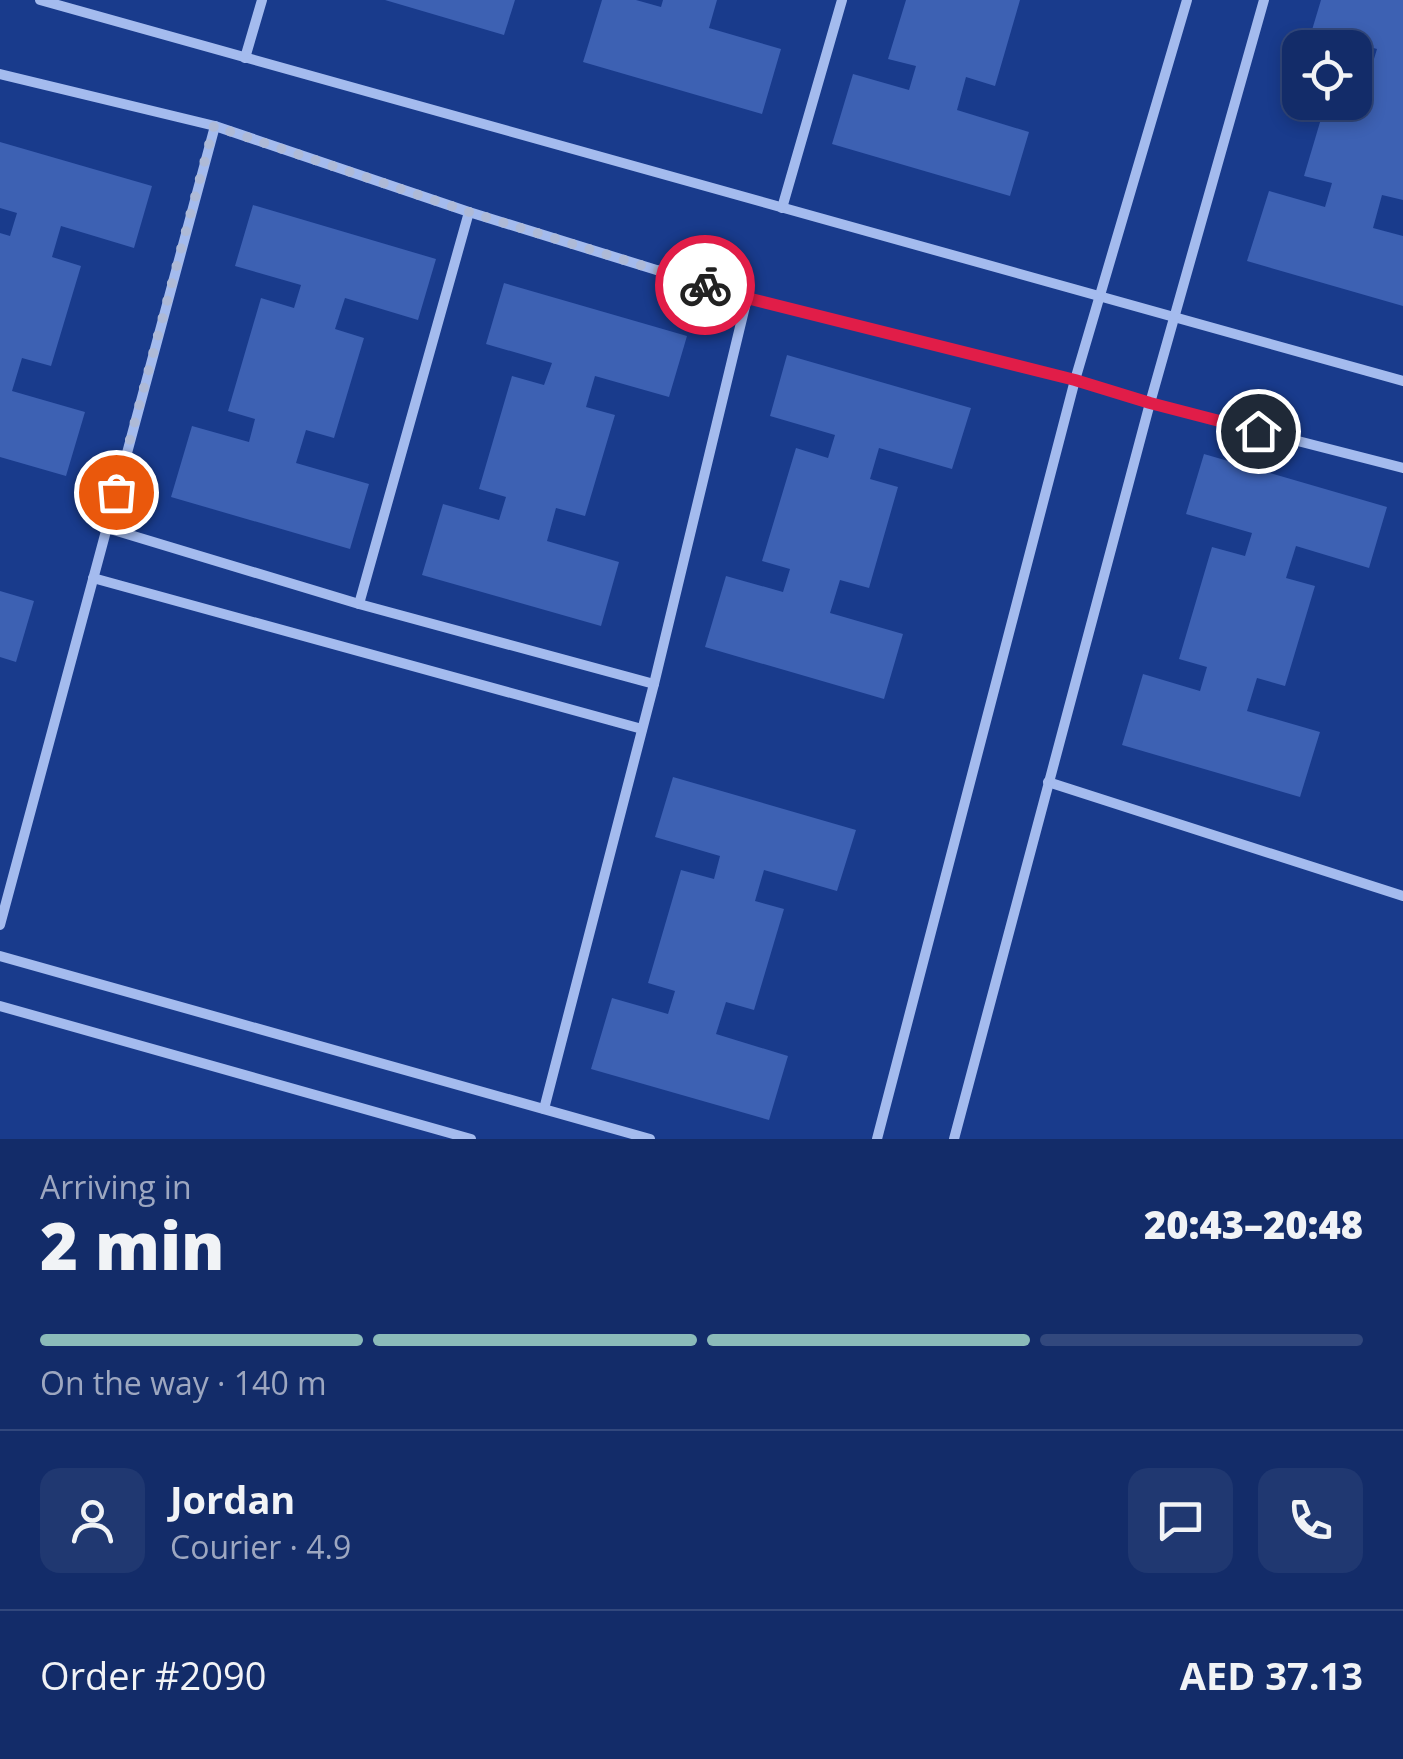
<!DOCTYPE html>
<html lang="en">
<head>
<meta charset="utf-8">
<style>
  :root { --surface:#132c69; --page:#203871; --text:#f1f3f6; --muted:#9da7c0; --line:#32487d; --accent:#8bbbb9 }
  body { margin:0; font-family:"Open Sans",sans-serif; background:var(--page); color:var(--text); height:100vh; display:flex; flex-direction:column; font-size:38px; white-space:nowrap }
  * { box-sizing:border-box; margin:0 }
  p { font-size:32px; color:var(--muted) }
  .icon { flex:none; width:55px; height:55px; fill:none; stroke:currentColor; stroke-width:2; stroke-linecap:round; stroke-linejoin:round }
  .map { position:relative; height:1139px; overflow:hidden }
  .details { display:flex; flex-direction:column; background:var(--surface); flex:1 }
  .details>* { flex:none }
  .tools { position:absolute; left:1282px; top:30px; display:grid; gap:20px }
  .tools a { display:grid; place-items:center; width:90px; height:90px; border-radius:20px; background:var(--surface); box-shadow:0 5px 15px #0003,0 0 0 2px var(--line); font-size:50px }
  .pin { position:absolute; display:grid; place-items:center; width:85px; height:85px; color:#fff; margin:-42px; border:5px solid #fff; border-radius:50%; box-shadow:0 2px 10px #0007 }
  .courier { position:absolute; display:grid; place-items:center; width:100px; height:100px; margin:-50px; border:8px solid #e11d48; border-radius:50%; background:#fff; color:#222; box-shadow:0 2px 12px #0007 }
  .head em { font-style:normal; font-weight:800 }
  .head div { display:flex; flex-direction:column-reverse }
  .head { display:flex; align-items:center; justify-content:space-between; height:170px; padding:0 40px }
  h1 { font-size:65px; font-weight:800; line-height:75px }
  .bar { display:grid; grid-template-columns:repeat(4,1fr); gap:15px 10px; align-content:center; height:120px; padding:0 40px }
  .bar i { height:12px; border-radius:8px; background:var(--line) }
  .bar .current { background:var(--accent) }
  .bar p { grid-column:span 4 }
  .line { display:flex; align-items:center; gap:25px; padding:0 40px; border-top:2px solid var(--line) }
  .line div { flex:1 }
  .round { display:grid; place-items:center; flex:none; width:105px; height:105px; border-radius:20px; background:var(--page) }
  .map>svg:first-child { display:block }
  .building { fill:#3d61b3 }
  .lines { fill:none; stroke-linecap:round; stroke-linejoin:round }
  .minor { stroke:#a4bbee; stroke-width:10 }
  .done { stroke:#aebad7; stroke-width:10; stroke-dasharray:0 18 }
  .route { stroke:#e11d48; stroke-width:12 }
</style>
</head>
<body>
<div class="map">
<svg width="1403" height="1139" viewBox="0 0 1403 1139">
  <rect width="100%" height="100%" fill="#193b8c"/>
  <g class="building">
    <path d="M 385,0 L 515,0 L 504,35 Z"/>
    <path d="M 602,0 L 636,0 L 661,7 L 663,0 L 717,0 L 709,28 L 781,49 L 762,114 L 583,62 Z"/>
    <path d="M 906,0 L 1020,0 L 995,86 L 966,77 L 957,110 L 1029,132 L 1010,196 L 832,144 L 853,74 L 909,90 L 916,66 L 888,59 Z"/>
    <path d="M 1321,0 L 1403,0 L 1403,200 L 1382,195 L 1373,228 L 1403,236 L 1403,306 L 1247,261 L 1269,191 L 1325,207 L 1332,183 L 1304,176 L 1326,102 L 1355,102 L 1355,68 L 1370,72 L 1377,49 L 1312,30 Z"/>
    <path d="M 0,142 L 152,186 L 134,248 L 61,226 L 52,257 L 81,266 L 51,366 L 22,358 L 12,391 L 85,412 L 66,476 L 0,457 L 0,233 L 10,236 L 17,213 L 0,208 Z"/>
    <path d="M 253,205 L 436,259 L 418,320 L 345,298 L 335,329 L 364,338 L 334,438 L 306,430 L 296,463 L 369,484 L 350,549 L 171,497 L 192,426 L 249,442 L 255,419 L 228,411 L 261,298 L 294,308 L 301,285 L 235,266 Z"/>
    <path d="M 504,283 L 687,336 L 669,397 L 595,376 L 586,407 L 615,415 L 585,516 L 556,508 L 547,541 L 619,562 L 601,626 L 422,575 L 443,504 L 499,520 L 506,497 L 479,489 L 512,376 L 544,385 L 552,363 L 486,344 Z"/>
    <path d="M 787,355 L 971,408 L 952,469 L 879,448 L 870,479 L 898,487 L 869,588 L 840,580 L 830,613 L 903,634 L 884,699 L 705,647 L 726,576 L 783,592 L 790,569 L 762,561 L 796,448 L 828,458 L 835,435 L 770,416 Z"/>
    <path d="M 1204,454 L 1387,507 L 1369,568 L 1296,546 L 1286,578 L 1315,586 L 1285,686 L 1257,678 L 1247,711 L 1320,732 L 1300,797 L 1122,745 L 1143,674 L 1200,691 L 1207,667 L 1179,659 L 1212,547 L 1245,556 L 1252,533 L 1186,514 Z"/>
    <path d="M 0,591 L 34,601 L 16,662 L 0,657 Z"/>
    <path d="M 673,777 L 856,830 L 837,891 L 764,870 L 755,901 L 784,909 L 754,1010 L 726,1002 L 716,1034 L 788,1056 L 769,1120 L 591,1069 L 612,998 L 668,1014 L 675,991 L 648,983 L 681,870 L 714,879 L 720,856 L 655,837 Z"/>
  </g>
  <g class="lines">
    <g class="minor">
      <path d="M 40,0 L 1403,381"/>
      <path d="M 245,58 L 262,0"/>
      <path d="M 0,74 L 215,126 L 469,212 L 747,298 L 1075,380 L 1150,403 L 1403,468"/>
      <path d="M 782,208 L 842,0"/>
      <path d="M 107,528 L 359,604 L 654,684"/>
      <path d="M 93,578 L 642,729"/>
      <path d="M 359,604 L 469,212"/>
      <path d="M 1048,782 L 1403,896"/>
      <path d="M 0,925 L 215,126"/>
      <path d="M 0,956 L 650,1139"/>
      <path d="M 0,1006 L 471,1139"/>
      <path d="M 544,1109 L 654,684 L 747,298"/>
      <path d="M 877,1139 L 1075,380 L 1187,0"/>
      <path d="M 954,1139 L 1150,403 L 1264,0"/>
    </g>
  </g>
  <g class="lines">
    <path class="done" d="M 116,492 L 214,126 L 469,212 L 705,285"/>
    <path class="route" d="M 705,285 L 747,298 L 1075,380 L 1150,403 L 1258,431"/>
  </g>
</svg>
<div class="tools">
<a><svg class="icon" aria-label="locate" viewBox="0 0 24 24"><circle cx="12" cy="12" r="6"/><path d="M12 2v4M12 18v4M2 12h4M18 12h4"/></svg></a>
</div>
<div class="pin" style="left:116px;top:492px;background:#ea580c"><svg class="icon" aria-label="bag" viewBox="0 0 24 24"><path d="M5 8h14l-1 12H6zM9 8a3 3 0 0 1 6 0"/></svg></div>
<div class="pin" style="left:1258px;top:431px;background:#1f2937"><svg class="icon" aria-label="home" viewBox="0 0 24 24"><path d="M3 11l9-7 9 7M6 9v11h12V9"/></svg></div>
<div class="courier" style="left:705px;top:285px"><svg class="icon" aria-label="bike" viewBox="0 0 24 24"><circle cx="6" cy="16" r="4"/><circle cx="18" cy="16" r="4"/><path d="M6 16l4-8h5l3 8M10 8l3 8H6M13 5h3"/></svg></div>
</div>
<section class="details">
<div class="head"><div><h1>2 min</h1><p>Arriving in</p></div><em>20:43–20:48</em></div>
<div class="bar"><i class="current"></i><i class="current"></i><i class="current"></i><i></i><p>On the way · 140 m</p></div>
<div class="line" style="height:180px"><a class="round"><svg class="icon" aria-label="person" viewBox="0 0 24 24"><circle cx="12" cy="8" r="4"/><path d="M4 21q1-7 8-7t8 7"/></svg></a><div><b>Jordan</b><p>Courier · 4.9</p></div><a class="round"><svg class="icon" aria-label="chat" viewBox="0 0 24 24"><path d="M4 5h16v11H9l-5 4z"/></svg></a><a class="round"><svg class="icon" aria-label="phone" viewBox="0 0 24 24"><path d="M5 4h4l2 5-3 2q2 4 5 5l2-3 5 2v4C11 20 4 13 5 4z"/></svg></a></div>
<div class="line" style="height:130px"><div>Order #2090</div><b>AED 37.13</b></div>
</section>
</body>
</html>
